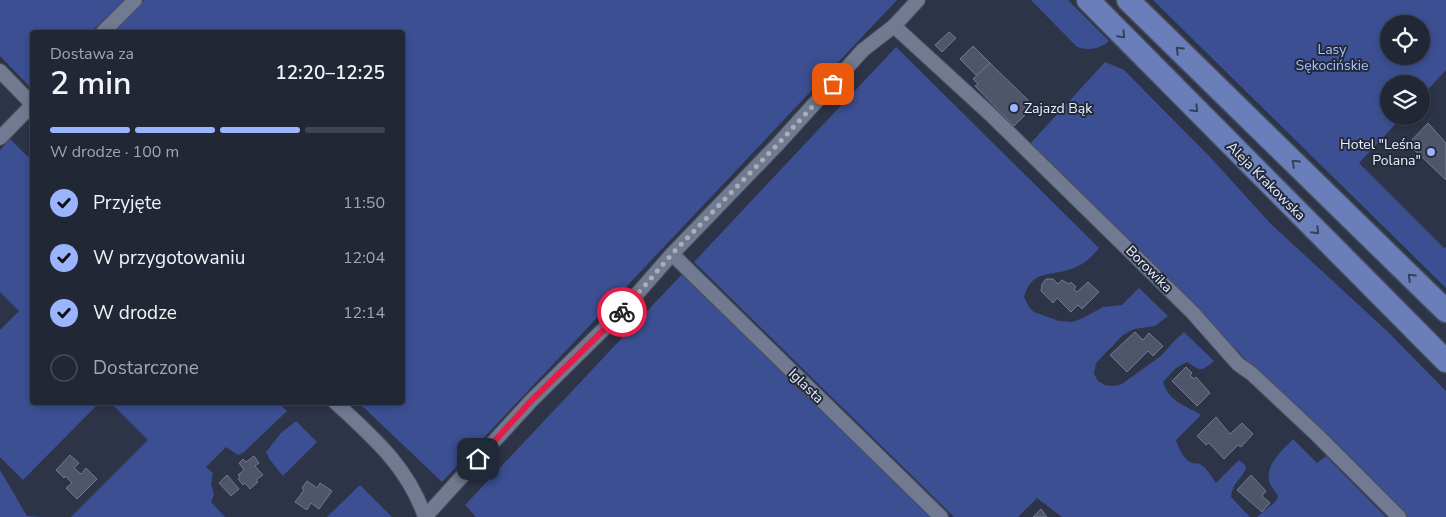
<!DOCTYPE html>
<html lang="pl">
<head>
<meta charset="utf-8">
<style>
  :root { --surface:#222735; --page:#2e3341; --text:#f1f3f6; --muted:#a2a5ad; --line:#3f4450; --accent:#9ab5fd }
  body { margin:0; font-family:"Nunito Sans",sans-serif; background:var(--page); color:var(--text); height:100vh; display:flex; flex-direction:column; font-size:19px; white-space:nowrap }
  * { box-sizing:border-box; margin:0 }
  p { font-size:16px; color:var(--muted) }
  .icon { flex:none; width:28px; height:28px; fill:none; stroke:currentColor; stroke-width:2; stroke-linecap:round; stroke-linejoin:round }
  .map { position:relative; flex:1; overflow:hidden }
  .panel { position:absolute; left:30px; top:30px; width:375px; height:375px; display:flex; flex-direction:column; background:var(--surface); border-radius:5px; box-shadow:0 2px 8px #0003,0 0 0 1px var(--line) }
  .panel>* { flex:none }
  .fabs { position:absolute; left:1380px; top:15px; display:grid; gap:10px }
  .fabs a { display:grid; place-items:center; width:50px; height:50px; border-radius:50%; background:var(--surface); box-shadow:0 2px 8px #0003,0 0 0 1px var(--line); font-size:25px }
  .pin { position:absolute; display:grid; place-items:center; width:42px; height:42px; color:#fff; margin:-21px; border-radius:10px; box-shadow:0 2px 8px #0006 }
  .courier { position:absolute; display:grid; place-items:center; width:50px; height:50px; margin:-25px; border:4px solid #e11d48; border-radius:50%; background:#fff; color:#222; box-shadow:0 1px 6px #0007 }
  .headline em { font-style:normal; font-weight:600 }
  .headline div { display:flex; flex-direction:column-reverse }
  .headline { display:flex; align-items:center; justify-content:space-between; height:85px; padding:0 20px }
  h1 { font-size:32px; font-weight:600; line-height:38px }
  .bar { display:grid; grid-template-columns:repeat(4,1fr); gap:8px 5px; align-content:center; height:60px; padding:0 20px }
  .bar i { height:6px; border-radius:4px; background:var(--line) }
  .bar .active { background:var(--accent) }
  .bar p { grid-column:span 4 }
  ol { padding:0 20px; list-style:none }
  li { display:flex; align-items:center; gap:15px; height:55px }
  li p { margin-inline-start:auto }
  li .icon { padding:5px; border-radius:50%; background:var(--accent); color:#111; stroke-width:4 }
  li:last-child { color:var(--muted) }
  li i { width:28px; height:28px; border:2px solid var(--line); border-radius:50% }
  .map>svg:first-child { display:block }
  .green { fill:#3b4f92; fill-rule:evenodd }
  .building { fill:#4f566b; stroke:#71798f }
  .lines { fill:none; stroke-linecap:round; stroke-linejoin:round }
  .minor-casing { stroke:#484f5f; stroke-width:16 }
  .primary-casing { stroke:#484f5f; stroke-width:25 }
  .minor { stroke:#717a90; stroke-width:14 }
  .primary { stroke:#6a7fb9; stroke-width:22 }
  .oneway { stroke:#353f5b }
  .done { stroke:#a8aebd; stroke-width:5; stroke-dasharray:0 9 }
  .route { stroke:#e11d48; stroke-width:6 }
  .poi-dot { fill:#9ab5fd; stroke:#232a3c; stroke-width:2 }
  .labels { text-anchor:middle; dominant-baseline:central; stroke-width:4; stroke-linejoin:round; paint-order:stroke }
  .park-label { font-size:14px; fill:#a9c1ff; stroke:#232a3c }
  .poi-label { font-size:14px; fill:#ebf0fc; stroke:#232a3c; text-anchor:start }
  .street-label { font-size:14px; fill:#ebf0fc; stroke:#232a3c }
</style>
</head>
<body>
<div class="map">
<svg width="1446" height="517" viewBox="0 0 1446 517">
  <rect width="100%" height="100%" fill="#2d3447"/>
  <g class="green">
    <path d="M 0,0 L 124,0 L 91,32 L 32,32 L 32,89 L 0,56 Z"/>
    <path d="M 144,0 L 897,0 L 442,482 L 359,403 L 402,402 L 402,32 L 113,32 Z"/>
    <path d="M 1031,0 L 1068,0 L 1109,41 C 1101,49 1088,51 1077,47 Z"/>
    <path d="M 1153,0 L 1446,0 L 1446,70 L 1421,97 L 1421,84 L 1389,84 L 1389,116 L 1403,116 L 1359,163 L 1444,248 L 1446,247 L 1446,288 ZM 1389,24 L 1421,24 L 1421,56 L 1389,56 Z"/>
    <path d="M 896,47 L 1099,248 C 1091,258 1083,265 1071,269 C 1049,277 1032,269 1024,297 L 1029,307 L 1034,312 L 1059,321 L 1072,322 L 1083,318 L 1103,307 L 1122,305 L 1139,288 L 1168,316 L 1155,326 L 1134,329 L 1123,335 L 1096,363 L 1094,374 L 1098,381 L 1105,385 L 1114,386 L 1122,384 L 1162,355 L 1173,342 L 1184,332 L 1214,361 C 1201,372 1201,371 1187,362 L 1176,368 L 1163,382 C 1170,403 1184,404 1201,415 L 1176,440 C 1179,449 1183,459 1192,463 C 1195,464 1198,463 1200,464 C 1207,468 1212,477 1216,483 L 1239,460 L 1245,465 L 1246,469 C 1240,480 1232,484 1231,497 L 1250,517 L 1062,517 L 1037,498 L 1018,517 L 954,517 L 694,262 Z"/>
    <path d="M 1105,62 L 1124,70 L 1211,158 L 1271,224 L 1387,331 L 1446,391 L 1446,517 L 1405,517 L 1029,145 Z"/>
    <path d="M 10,139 L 32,161 L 32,402 L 99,403 L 23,480 L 0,457 L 0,330 L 19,311 L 0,292 L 0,150 Z"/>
    <path d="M 683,273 L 930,517 L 476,517 L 465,505 Z"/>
    <path d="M 111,403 L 278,403 L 287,411 L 244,452 L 238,455 L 226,447 L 206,467 L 213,473 L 211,484 L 214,495 L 211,502 L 225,517 L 71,517 L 148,440 Z"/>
    <path d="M 296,421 L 317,442 L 283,476 L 270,460 L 266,452 L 281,433 Z"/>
    <path d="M 1293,439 L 1317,463 L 1326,456 L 1386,517 L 1257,517 L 1275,502 L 1278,497 C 1276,491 1270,487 1269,480 C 1266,463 1283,450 1293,439 Z"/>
    <path d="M 0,470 L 27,516 L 43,517 L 0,517 Z"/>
    <path d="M 360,485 L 392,517 L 327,517 Z"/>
  </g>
  <g class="building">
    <path d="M 949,32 L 956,38 L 942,52 L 935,45 Z"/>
    <path d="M 973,46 L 990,63 L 977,76 L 960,59 Z"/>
    <path d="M 990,63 L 1034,106 L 1014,126 L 975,86 L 978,84 L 973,79 Z"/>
    <path d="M 1428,123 L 1446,143 L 1446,180 L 1408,144 Z"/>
    <path d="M 1046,279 L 1053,279 L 1058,284 L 1062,280 L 1069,284 L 1071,282 L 1076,287 L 1074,289 L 1077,292 L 1088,282 L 1099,292 L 1082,309 L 1078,305 L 1071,312 L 1057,298 L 1053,303 L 1041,291 L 1042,284 Z"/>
    <path d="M 1135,332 L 1143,340 L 1149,333 L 1163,346 L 1153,356 L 1148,351 L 1127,372 L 1110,355 Z"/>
    <path d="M 1186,367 L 1192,373 L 1190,375 L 1194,379 L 1196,377 L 1210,393 L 1197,406 L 1172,381 Z"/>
    <path d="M 1216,417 L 1230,434 L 1242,423 L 1253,434 L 1241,447 L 1238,445 L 1224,459 L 1209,443 L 1206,445 L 1197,436 Z"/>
    <path d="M 70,455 L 79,463 L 74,468 L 81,474 L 86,468 L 97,479 L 77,499 L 66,488 L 72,483 L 65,476 L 64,478 L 56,470 Z"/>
    <path d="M 254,456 L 259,463 L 255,466 L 263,475 L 256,480 L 258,482 L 250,489 L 245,483 L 243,485 L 238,479 L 240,477 L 238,475 L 244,470 L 239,463 L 243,459 L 246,462 Z"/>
    <path d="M 227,475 L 239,489 L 231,496 L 219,483 Z"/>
    <path d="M 1251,475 L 1266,491 L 1262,496 L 1270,503 L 1262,512 L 1237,490 Z"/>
    <path d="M 307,481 L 317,488 L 320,483 L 332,491 L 319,509 L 311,503 L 307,510 L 295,502 L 304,490 L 302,488 Z"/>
    <path d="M 1041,509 L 1047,517 L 1033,517 Z"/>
  </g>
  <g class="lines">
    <defs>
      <g id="minor">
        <path d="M 894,26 L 990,114 L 1192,312 L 1238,364 L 1252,374 L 1317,435 L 1399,517"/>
        <path d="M 103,32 L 135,0"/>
        <path d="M 0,71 L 32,104"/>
        <path d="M 0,138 L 32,105"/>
        <path d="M 672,254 L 941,517"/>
        <path d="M 335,402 C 373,437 408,467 425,517"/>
        <path d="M 425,517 L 531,401 L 624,309 L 672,254 L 778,144 L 863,50 L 894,26 L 918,0"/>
      </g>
      <g id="primary">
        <path d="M 1088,0 L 1446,361"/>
        <path d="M 1128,0 L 1446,311"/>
      </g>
    </defs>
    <use href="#minor" class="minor-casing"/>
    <use href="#primary" class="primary-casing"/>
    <use href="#minor" class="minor"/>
    <use href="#primary" class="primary"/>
  </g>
  <defs><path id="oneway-chevron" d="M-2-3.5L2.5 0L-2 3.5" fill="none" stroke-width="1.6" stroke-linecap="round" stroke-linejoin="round" transform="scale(1.25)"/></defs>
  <g class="oneway">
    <use href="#oneway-chevron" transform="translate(1122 35) rotate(46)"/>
    <use href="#oneway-chevron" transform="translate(1179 50) rotate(-136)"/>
    <use href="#oneway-chevron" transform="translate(1195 109) rotate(45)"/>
    <use href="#oneway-chevron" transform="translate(1295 163) rotate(-136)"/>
    <use href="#oneway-chevron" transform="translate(1316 231) rotate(45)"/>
    <use href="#oneway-chevron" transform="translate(1411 277) rotate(-136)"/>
  </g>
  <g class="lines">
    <path class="done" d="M 622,312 L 672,254 L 778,144 L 833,84"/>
    <path class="route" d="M 478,459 L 531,401 L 622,312"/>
  </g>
  <g class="poi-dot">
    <circle cx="1014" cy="108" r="5"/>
    <circle cx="1431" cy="152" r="5"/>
  </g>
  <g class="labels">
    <g class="park-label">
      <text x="1332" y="49">Lasy<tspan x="1332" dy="16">Sękocińskie</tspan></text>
    </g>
    <g class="poi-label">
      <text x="1024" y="108">Zajazd Bąk</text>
      <text x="1421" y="144" text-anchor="end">Hotel "Leśna<tspan x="1421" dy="16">Polana"</tspan></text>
    </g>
    <g class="street-label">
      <text transform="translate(1266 181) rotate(45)">Aleja Krakowska</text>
      <text transform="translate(1149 269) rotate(45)">Borowika</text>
      <text transform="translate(806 386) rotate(44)">Iglasta</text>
    </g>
  </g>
</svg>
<div class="fabs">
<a><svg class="icon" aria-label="locate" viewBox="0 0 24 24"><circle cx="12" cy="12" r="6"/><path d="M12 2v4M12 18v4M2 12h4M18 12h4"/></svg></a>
<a><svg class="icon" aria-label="layers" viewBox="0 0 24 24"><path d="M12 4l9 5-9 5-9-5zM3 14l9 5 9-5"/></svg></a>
</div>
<div class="pin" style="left:833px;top:84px;background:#ea580c"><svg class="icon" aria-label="bag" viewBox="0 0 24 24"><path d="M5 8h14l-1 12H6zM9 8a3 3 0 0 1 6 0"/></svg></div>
<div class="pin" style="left:478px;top:459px;background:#1f2937"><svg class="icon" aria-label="home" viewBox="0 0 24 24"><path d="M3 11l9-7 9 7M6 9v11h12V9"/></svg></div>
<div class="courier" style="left:622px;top:312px"><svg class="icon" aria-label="bike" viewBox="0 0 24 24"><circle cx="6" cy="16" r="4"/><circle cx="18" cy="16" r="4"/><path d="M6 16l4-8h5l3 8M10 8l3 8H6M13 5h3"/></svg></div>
<section class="panel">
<div class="headline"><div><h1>2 min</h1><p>Dostawa za</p></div><em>12:20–12:25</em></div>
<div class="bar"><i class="active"></i><i class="active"></i><i class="active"></i><i></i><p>W drodze · 100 m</p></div>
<ol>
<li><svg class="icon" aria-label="check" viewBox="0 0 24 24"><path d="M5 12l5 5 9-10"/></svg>Przyjęte<p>11:50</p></li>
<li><svg class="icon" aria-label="check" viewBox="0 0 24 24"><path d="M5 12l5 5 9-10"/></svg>W przygotowaniu<p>12:04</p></li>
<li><svg class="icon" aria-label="check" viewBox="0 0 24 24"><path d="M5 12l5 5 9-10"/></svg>W drodze<p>12:14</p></li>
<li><i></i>Dostarczone</li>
</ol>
</section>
</div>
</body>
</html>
